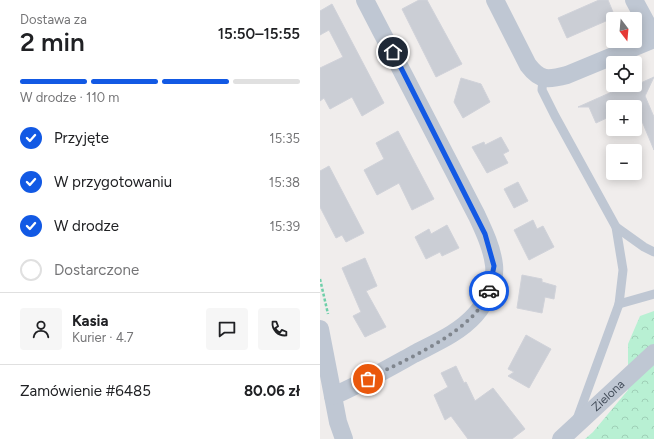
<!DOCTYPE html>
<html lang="pl">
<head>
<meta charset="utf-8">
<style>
  :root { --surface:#fff; --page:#f6f6f6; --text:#202124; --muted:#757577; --line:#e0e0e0; --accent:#1259e4 }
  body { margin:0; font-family:Figtree,sans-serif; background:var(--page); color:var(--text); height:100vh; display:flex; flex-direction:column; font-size:15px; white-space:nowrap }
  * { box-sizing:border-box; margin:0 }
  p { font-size:13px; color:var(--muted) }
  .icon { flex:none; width:22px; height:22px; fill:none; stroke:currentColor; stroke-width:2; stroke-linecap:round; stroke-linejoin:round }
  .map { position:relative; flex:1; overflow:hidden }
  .drawer { display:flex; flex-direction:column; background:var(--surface); width:320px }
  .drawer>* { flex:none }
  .needle { width:26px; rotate:164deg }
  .controls { position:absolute; left:286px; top:12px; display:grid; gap:8px }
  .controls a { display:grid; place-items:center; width:36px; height:36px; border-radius:4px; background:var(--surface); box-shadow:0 2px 10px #0003; font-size:20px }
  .pin { position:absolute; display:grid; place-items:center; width:34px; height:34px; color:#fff; margin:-17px; border:2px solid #fff; border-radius:50%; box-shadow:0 1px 4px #0007 }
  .courier { position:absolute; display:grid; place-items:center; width:40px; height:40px; margin:-20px; border:3px solid #1259e4; border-radius:50%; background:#fff; color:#222; box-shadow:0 1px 5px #0007 }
  .headline em { font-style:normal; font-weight:600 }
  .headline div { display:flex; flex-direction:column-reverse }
  .headline { display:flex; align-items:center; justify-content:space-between; height:68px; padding:0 20px }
  h1 { font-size:26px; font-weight:600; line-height:30px }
  .bar { display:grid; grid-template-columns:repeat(4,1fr); gap:6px 4px; align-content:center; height:48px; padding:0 20px }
  .bar i { height:5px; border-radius:3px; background:var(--line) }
  .bar .current { background:var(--accent) }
  .bar p { grid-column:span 4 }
  .line { display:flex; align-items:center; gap:10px; padding:0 20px; border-top:1px solid var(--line) }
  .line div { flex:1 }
  .round { display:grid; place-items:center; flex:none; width:42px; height:42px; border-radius:4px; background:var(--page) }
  ol { padding:0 20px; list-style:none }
  li { display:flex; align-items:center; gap:12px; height:44px }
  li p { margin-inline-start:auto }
  li .icon { padding:4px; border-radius:50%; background:var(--accent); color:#fff; stroke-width:4 }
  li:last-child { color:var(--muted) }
  li i { width:22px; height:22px; border:2px solid var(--line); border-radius:50% }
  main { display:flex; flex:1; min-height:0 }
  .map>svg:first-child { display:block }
  .forest { fill:url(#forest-crowns) }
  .building { fill:#cbced5; stroke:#d0d2d9 }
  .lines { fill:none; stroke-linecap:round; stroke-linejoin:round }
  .path { stroke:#6fcfa9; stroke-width:2.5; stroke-dasharray:3 2; stroke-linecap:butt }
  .lane { stroke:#bfc7d3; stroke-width:9 }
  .street { stroke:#bfc7d3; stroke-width:18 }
  .done { stroke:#80868e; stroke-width:4; stroke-dasharray:0 7.2 }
  .route { stroke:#1259e4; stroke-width:5 }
  .labels { text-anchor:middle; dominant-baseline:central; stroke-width:4; stroke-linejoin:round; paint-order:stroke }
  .street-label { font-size:12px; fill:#444e5b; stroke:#fff }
</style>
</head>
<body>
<main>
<section class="drawer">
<div class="headline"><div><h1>2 min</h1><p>Dostawa za</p></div><em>15:50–15:55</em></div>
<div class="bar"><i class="current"></i><i class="current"></i><i class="current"></i><i></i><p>W drodze · 110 m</p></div>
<ol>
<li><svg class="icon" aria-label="check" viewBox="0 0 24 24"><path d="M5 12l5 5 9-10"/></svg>Przyjęte<p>15:35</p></li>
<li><svg class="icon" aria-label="check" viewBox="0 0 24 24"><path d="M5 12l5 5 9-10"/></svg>W przygotowaniu<p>15:38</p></li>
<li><svg class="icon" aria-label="check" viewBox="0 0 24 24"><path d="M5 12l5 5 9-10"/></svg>W drodze<p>15:39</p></li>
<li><i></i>Dostarczone</li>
</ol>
<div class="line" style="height:72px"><a class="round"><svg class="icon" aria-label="person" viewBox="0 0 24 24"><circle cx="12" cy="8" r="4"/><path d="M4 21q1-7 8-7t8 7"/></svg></a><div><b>Kasia</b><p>Kurier · 4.7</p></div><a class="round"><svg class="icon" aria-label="chat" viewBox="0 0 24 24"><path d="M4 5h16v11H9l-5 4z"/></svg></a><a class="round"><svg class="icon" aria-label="phone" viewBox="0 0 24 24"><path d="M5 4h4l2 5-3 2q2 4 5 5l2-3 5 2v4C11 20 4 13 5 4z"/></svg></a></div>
<div class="line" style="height:52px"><div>Zamówienie #6485</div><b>80.06 zł</b></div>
</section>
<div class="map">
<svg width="334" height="439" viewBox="0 0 334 439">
  <defs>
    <pattern id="forest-crowns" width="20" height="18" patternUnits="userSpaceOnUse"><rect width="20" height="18" fill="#b8f0d3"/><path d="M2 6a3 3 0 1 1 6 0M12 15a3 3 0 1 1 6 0" fill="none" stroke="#9fcfb7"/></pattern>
  </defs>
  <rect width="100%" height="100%" fill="#f0edec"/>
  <path class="forest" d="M 334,311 L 334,439 L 265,439 L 273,432 L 308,390 L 308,344 L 320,316 Z"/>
  <g class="building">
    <path d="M 99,0 L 107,0 L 142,64 L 116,77 L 82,9 Z"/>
    <path d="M 279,0 L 288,0 L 295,17 L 247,38 L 238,18 Z"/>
    <path d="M 12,4 L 64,103 L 42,116 L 32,97 L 10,109 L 4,98 L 0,101 L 0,68 L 23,57 L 9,30 L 0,35 L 0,11 Z"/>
    <path d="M 334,77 L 325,96 L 334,117 L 334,150 L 316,107 L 293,107 L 293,115 L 276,123 L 269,107 L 258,107 L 294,91 L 291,85 L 316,85 Z"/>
    <path d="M 141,78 L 161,84 L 170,102 L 143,118 L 134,102 Z"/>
    <path d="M 78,131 L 114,199 L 92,210 L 79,183 L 57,195 L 44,170 L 64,159 L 56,143 Z"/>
    <path d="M 181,137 L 189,151 L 183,154 L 188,163 L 167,173 L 152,147 L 164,142 L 165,145 Z"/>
    <path d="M 9,166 L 44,233 L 26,242 L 22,235 L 16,238 L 0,207 L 0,171 Z"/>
    <path d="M 198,182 L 208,201 L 194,208 L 184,189 Z"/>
    <path d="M 213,220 L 217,229 L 223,226 L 234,247 L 209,260 L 194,230 Z"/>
    <path d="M 127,225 L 139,248 L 122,256 L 120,252 L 106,259 L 95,237 L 109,229 L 111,234 Z"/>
    <path d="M 45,258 L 57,286 L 46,291 L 66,327 L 45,337 L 33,316 L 41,312 L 22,268 Z"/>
    <path d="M 202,275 L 222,279 L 222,282 L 236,286 L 234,299 L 225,297 L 222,313 L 197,308 Z"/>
    <path d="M 206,335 L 231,349 L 209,388 L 188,376 L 194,372 L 188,369 Z"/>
    <path d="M 136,366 L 144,383 L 146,382 L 155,401 L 173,388 L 205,429 L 192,439 L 148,439 L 131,416 L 125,420 L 114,395 L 128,387 L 121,373 Z"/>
  </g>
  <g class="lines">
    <path class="path" d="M 0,279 L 8,314"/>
    <g class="lane">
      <path d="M 223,78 L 222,90 L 235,116 L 296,227 L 303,270 L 299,304 L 257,419"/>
      <path d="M 296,227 L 324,247 L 334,252"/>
      <path d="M 299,304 L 334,294"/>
    </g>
    <g class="street">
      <path d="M 175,0 L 208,65 C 220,81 228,80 247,75 L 334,39"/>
      <path d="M 314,0 L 334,37"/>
      <path d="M 0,329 L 18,422 L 24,439"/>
      <path d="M 13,396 C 41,384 67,369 94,354 C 115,343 139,333 155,315 C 166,303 176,282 174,265 C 172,248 164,231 157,216 L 45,0"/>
      <path id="s1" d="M 241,439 L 334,353"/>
    </g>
  </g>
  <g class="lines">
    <path class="done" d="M 48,379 C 84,360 156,331 169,291"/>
    <path class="route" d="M 73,52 L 165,234 L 174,266 L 169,291"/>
  </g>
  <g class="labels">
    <g class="street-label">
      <text stroke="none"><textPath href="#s1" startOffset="64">Zielona</textPath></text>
    </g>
  </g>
</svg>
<div class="controls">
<a><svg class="needle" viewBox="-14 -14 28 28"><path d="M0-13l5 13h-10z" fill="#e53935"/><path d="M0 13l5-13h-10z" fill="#757577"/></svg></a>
<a><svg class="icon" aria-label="locate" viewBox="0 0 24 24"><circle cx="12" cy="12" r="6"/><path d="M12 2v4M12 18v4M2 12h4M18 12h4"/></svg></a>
<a>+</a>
<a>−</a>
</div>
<div class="pin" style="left:48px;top:379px;background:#ea580c"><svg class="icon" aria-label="bag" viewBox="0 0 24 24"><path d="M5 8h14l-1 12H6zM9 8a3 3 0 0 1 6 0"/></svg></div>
<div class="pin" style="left:73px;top:52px;background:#1f2937"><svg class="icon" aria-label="home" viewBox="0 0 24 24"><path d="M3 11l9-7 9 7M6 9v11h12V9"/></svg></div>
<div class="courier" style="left:169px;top:291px"><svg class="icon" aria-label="car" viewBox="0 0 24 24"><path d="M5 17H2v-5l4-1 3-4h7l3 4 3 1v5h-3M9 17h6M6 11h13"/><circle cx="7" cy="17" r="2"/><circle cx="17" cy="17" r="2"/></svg></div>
</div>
</main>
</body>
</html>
